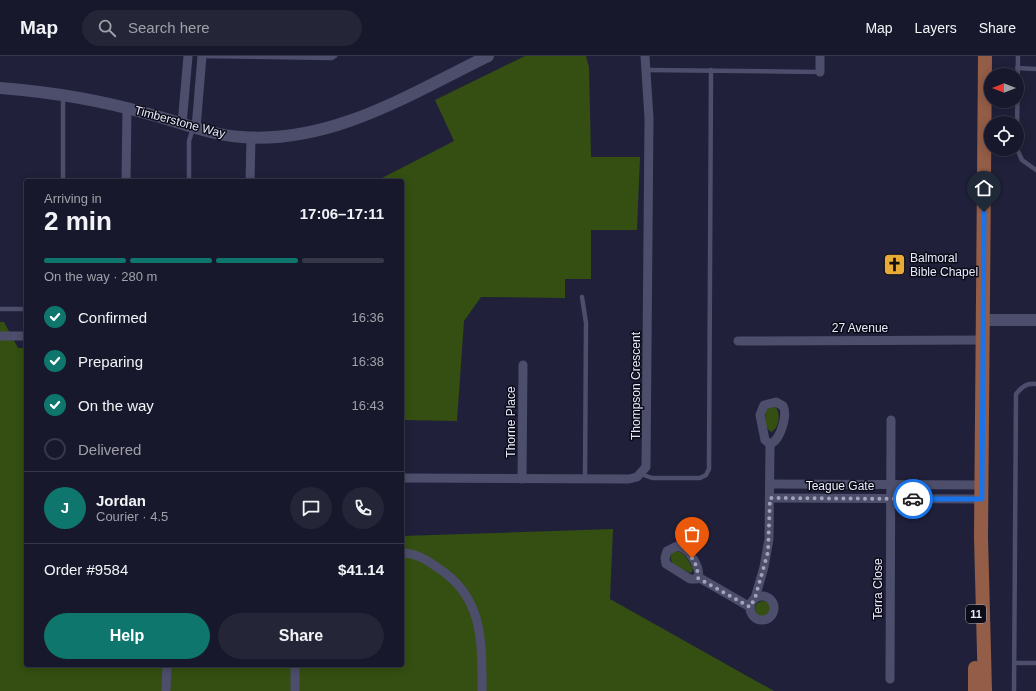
<!DOCTYPE html>
<html lang="en">
<head>
<meta charset="utf-8">
<style>
  :root { --surface:#18182c; --page:#252538; --text:#f1f3f6; --muted:#9fa0a9; --line:#363748; --accent:#0f766e }
  body { margin:0; font-family:Helvetica,sans-serif; background:var(--page); color:var(--text); height:100vh; display:flex; flex-direction:column; font-size:15px; white-space:nowrap }
  * { box-sizing:border-box; margin:0 }
  p { font-size:13px; color:var(--muted) }
  .icon { flex:none; width:22px; height:22px; fill:none; stroke:currentColor; stroke-width:2; stroke-linecap:round; stroke-linejoin:round }
  .map { position:relative; flex:1; overflow:hidden }
  .panel { position:absolute; left:24px; top:123px; width:380px; height:488px; display:flex; flex-direction:column; background:var(--surface); border-radius:4px; box-shadow:0 2px 10px #0003,0 0 0 1px var(--line) }
  .panel>* { flex:none }
  .needle { width:26px; rotate:270deg }
  .controls { position:absolute; left:984px; top:12px; display:grid; gap:8px }
  .controls a { display:grid; place-items:center; width:40px; height:40px; border-radius:50%; background:var(--surface); box-shadow:0 2px 10px #0003,0 0 0 1px var(--line); font-size:20px }
  .pin { position:absolute; display:grid; place-items:center; width:34px; height:34px; color:#fff; margin:-41px -17px; border-radius:50% 50% 50% 0; rotate:-45deg; box-shadow:0 0 4px #0007 }
  .pin .icon { rotate:45deg }
  .courier { position:absolute; display:grid; place-items:center; width:40px; height:40px; margin:-20px; border:3px solid #1a73e8; border-radius:50%; background:#fff; color:#222; box-shadow:0 1px 5px #0007 }
  .head em { font-style:normal; font-weight:800 }
  .head div { display:flex; flex-direction:column-reverse }
  .head { display:flex; align-items:center; justify-content:space-between; height:68px; padding:0 20px }
  h1 { font-size:26px; font-weight:800; line-height:30px }
  .bar { display:grid; grid-template-columns:repeat(4,1fr); gap:6px 4px; align-content:center; height:48px; padding:0 20px }
  .bar i { height:5px; border-radius:3px; background:var(--line) }
  .bar .on { background:var(--accent) }
  .bar p { grid-column:span 4 }
  .line { display:flex; align-items:center; gap:10px; padding:0 20px; border-top:1px solid var(--line) }
  .line div { flex:1 }
  .round { display:grid; place-items:center; flex:none; width:42px; height:42px; border-radius:21px; background:var(--page) }
  ol { padding:0 20px; list-style:none }
  li { display:flex; align-items:center; gap:12px; height:44px }
  li p { margin-inline-start:auto }
  li .icon { padding:4px; border-radius:50%; background:var(--accent); color:#fff; stroke-width:4 }
  li:last-child { color:var(--muted) }
  li i { width:22px; height:22px; border:2px solid var(--line); border-radius:50% }
  .primary-button { display:flex; gap:8px; margin-top:auto; padding:8px 20px }
  .primary-button a { flex:1; height:46px; border-radius:24px; background:var(--accent); color:#fff; font-size:16px; font-weight:800; line-height:46px; text-align:center }
  .primary-button a+a { background:var(--page); color:var(--text) }
  header { display:flex; align-items:center; gap:24px; box-sizing:border-box; height:56px; padding:0 20px; background:var(--surface); border-bottom:1px solid var(--line) }
  header strong { font-size:19px }
  nav { display:flex; gap:22px; margin-inline-start:auto; font-size:14px }
  .search { width:280px; height:36px; background:var(--page); display:flex; align-items:center; gap:10px; box-sizing:border-box; padding:0 14px; border-radius:22px; color:var(--muted); font-size:15px }
  .map>svg:first-child { display:block }
  .green { fill:#344f11 }
  .lines { fill:none; stroke-linecap:round; stroke-linejoin:round }
  .lane { stroke:#4c4e6b; stroke-width:4.5 }
  .street { stroke:#4c4e6b; stroke-width:9 }
  .secondary { stroke:#4c4e6b; stroke-width:12 }
  .primary { stroke:#935d47; stroke-width:14 }
  .done { stroke:#a3a3b8; stroke-width:4; stroke-dasharray:0 7.2 }
  .route { stroke:#1a73e8; stroke-width:5 }
  .labels { text-anchor:middle; dominant-baseline:central; stroke-width:3; stroke-linejoin:round; paint-order:stroke }
  .shield { fill:#0b0c17; stroke:#a6a7b7; stroke-width:1 }
  .shield-label { font-size:11px; font-weight:bold; fill:#e9eafc }
  .street-label { font-size:12px; fill:#e9eafc; stroke:#0b0c17 }
  .poi-label { font-size:12px; fill:#e9eafc; stroke:#0b0c17; text-anchor:start }
</style>
</head>
<body>
<header>
<strong>Map</strong>
<div class="search"><svg class="icon" aria-label="search" viewBox="0 0 24 24"><circle cx="10" cy="10" r="6"/><path d="M15 15l6 6"/></svg>Search here</div>
<nav><a>Map</a><a>Layers</a><a>Share</a></nav>
</header>
<div class="map">
<svg width="1036" height="635" viewBox="0 0 1036 635">
  <rect width="100%" height="100%" fill="#20203a"/>
  <g class="green">
    <path d="M 525,0 L 586,0 L 589,11 L 591,101 L 640,101 L 637,174 L 591,174 L 591,223 L 565,223 L 565,242 L 481,241 L 464,265 L 457,365 L 402,364 L 402,125 L 372,125 L 382,122 L 454,85 L 435,44 Z"/>
    <path d="M 0,266 L 4,266 L 18,292 L 26,292 L 26,609 L 402,609 L 402,480 L 613,473 L 610,543 L 774,635 L 0,635 Z"/>
    <path d="M 774,350 C 782,355 779,373 771,376 C 764,372 764,359 767,352 Z"/>
    <path d="M 675,495 C 684,494 688,505 693,512 L 692,516 L 690,517 L 672,508 L 670,499 Z"/>
    <circle cx="763" cy="553" r="8"/>
  </g>
  <g class="lines">
    <g class="lane">
      <path d="M 201,0 L 332,2 L 335,0"/>
      <path d="M 1017,12 L 1036,13"/>
      <path d="M 647,14 L 820,16"/>
      <path d="M 1017,76 L 1018,0"/>
      <path d="M 1017,93 L 1022,104 L 1036,114"/>
      <path d="M 63,125 L 63,41"/>
      <path d="M 189,125 L 189,85 L 193,72"/>
      <path d="M 582,241 L 586,267 L 585,423"/>
      <path d="M 0,253 L 26,253"/>
      <path d="M 641,418 L 652,422 L 700,422 L 706,419 L 709,413 L 711,14"/>
      <path d="M 1015,607 L 1036,607"/>
      <path d="M 1014,635 L 1016,338 C 1022,331 1026,327 1036,328"/>
    </g>
    <g class="street">
      <path d="M 820,0 L 820,16"/>
      <path d="M 182,68 L 188,0"/>
      <path d="M 196,72 L 202,0"/>
      <path d="M 126,125 L 127,52"/>
      <path d="M 250,125 L 251,82"/>
      <path d="M 0,280 L 26,280"/>
      <path d="M 738,285 L 983,284"/>
      <path d="M 402,422 L 629,423 L 637,421 L 646,411 L 649,62 L 645,0"/>
      <path d="M 522,423 L 523,309"/>
      <path d="M 770,428 L 982,429"/>
      <path d="M 770,442 L 982,443"/>
      <path d="M 677,490 C 688,491 703,513 697,523 L 690,523 L 666,508 L 665,502 L 667,495 Z"/>
      <path d="M 402,497 C 416,497 427,504 438,512 C 484,541 482,587 482,635"/>
      <path d="M 698,521 L 750,551"/>
      <circle cx="762" cy="552" r="12"/>
      <path d="M 755,542 L 764,511 L 769,483 L 770,388 C 780,385 788,359 783,350 L 776,346 L 764,349 L 760,359 L 765,384 L 770,388"/>
      <path d="M 295,609 L 295,635"/>
      <path d="M 890,623 L 891,364"/>
      <path d="M 166,635 L 167,609"/>
    </g>
    <g class="secondary">
      <path d="M 0,32 C 51,36 100,44 149,58 C 180,66 210,79 242,81 C 332,88 410,38 488,0"/>
      <path d="M 983,264 L 1036,264"/>
    </g>
    <g class="primary">
      <path d="M 985,0 L 981,481 L 985,635"/>
      <path d="M 975,635 L 975,612"/>
    </g>
  </g>
  <g class="lines">
    <path class="done" d="M 692,502 L 697,511 L 698,522 L 750,551 L 755,542 L 768,496 L 770,442 L 913,443"/>
    <path class="route" d="M 913,443 L 982,443 L 984,156"/>
  </g>
  <defs>
    <symbol id="church-square" viewBox="-11 -11 22 22"><rect x="-9" y="-9" width="18" height="18" rx="4" fill="#e9ab38" stroke="#0b0c17"/><path d="M-1.2-6h2.4v3.5h3.3v2.4h-3.3V6h-2.4V-.1h-3.3v-2.4h3.3Z" fill="#111"/></symbol>
  </defs>
  <g fill-rule="evenodd">
    <use href="#church-square" x="882" y="196" width="25" height="25"/>
  </g>
  <g class="labels">
    <rect class="shield" x="966" y="549" width="20" height="18" rx="3"/>
    <g class="shield-label">
      <text x="976" y="558">11</text>
    </g>
    <g class="street-label">
      <text transform="translate(180 66) rotate(15)">Timberstone Way</text>
      <text x="860" y="272">27 Avenue</text>
      <text transform="translate(636 330) rotate(-90)">Thompson Crescent</text>
      <text transform="translate(511 366) rotate(-90)">Thorne Place</text>
      <text x="840" y="430">Teague Gate</text>
      <text transform="translate(878 533) rotate(-90)">Terra Close</text>
    </g>
    <g class="poi-label">
      <text x="910" y="202">Balmoral<tspan x="910" dy="14">Bible Chapel</tspan></text>
    </g>
  </g>
</svg>
<div class="controls">
<a><svg class="needle" viewBox="-14 -14 28 28"><path d="M0-13l5 13h-10z" fill="#e53935"/><path d="M0 13l5-13h-10z" fill="#9fa0a9"/></svg></a>
<a><svg class="icon" aria-label="locate" viewBox="0 0 24 24"><circle cx="12" cy="12" r="6"/><path d="M12 2v4M12 18v4M2 12h4M18 12h4"/></svg></a>
</div>
<div class="pin" style="left:692px;top:502px;background:#ea580c"><svg class="icon" aria-label="bag" viewBox="0 0 24 24"><path d="M5 8h14l-1 12H6zM9 8a3 3 0 0 1 6 0"/></svg></div>
<div class="pin" style="left:984px;top:156px;background:#1f2937"><svg class="icon" aria-label="home" viewBox="0 0 24 24"><path d="M3 11l9-7 9 7M6 9v11h12V9"/></svg></div>
<div class="courier" style="left:913px;top:443px"><svg class="icon" aria-label="car" viewBox="0 0 24 24"><path d="M5 17H2v-5l4-1 3-4h7l3 4 3 1v5h-3M9 17h6M6 11h13"/><circle cx="7" cy="17" r="2"/><circle cx="17" cy="17" r="2"/></svg></div>
<section class="panel">
<div class="head"><div><h1>2 min</h1><p>Arriving in</p></div><em>17:06–17:11</em></div>
<div class="bar"><i class="on"></i><i class="on"></i><i class="on"></i><i></i><p>On the way · 280 m</p></div>
<ol>
<li><svg class="icon" aria-label="check" viewBox="0 0 24 24"><path d="M5 12l5 5 9-10"/></svg>Confirmed<p>16:36</p></li>
<li><svg class="icon" aria-label="check" viewBox="0 0 24 24"><path d="M5 12l5 5 9-10"/></svg>Preparing<p>16:38</p></li>
<li><svg class="icon" aria-label="check" viewBox="0 0 24 24"><path d="M5 12l5 5 9-10"/></svg>On the way<p>16:43</p></li>
<li><i></i>Delivered</li>
</ol>
<div class="line" style="height:72px"><b class="round" style="background:var(--accent);color:#fff">J</b><div><b>Jordan</b><p>Courier · 4.5</p></div><a class="round"><svg class="icon" aria-label="chat" viewBox="0 0 24 24"><path d="M4 5h16v11H9l-5 4z"/></svg></a><a class="round"><svg class="icon" aria-label="phone" viewBox="0 0 24 24"><path d="M5 4h4l2 5-3 2q2 4 5 5l2-3 5 2v4C11 20 4 13 5 4z"/></svg></a></div>
<div class="line" style="height:52px"><div>Order #9584</div><b>$41.14</b></div>
<div class="primary-button"><a>Help</a><a>Share</a></div>
</section>
</div>
</body>
</html>
